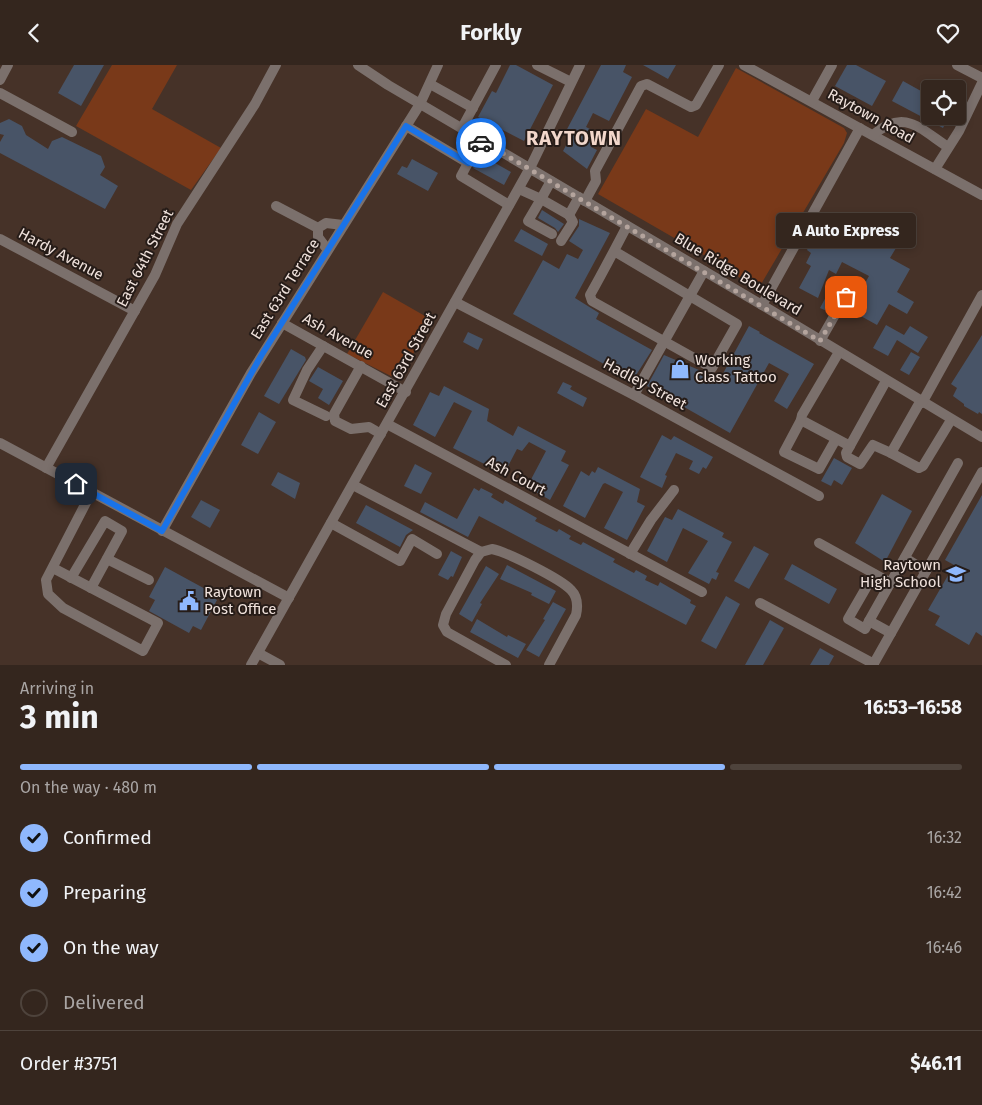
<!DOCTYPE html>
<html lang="en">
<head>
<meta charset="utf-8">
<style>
  :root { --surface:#34261e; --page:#3f322b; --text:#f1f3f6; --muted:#a9a5a4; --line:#4e433c; --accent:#8fb8fd }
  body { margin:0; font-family:"Fira Sans",sans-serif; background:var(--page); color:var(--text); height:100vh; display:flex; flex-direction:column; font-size:19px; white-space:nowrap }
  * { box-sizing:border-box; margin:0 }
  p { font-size:16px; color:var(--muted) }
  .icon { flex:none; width:28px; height:28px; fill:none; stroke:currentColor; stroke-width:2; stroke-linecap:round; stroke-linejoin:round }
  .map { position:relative; height:600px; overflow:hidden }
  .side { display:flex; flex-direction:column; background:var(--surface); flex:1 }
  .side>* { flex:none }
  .controls { position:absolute; left:921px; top:15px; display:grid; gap:10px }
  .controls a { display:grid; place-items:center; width:45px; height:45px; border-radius:5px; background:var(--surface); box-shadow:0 2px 8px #0003,0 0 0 1px var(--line); font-size:25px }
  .pin { position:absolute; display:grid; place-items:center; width:42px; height:42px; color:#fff; margin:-21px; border-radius:10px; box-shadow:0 2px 8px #0006 }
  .courier { position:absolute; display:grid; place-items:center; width:50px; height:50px; margin:-25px; border:4px solid #1a73e8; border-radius:50%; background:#fff; color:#222; box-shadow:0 1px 6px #0007 }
  .bubble { position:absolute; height:35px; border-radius:5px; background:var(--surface); box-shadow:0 2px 8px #0003,0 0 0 1px var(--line); font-size:16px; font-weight:700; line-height:35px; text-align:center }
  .head em { font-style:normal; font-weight:700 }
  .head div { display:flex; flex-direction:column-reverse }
  .head { display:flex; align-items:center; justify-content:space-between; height:85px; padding:0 20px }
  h1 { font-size:32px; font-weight:700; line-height:38px }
  .bar { display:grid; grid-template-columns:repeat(4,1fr); gap:8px 5px; align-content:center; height:60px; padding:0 20px }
  .bar i { height:6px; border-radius:4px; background:var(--line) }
  .bar .active { background:var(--accent) }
  .bar p { grid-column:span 4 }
  .line { display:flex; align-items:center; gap:12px; padding:0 20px; border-top:1px solid var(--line) }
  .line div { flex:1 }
  ol { padding:0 20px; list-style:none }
  li { display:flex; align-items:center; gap:15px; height:55px }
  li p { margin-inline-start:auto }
  li .icon { padding:5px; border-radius:50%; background:var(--accent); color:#111; stroke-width:4 }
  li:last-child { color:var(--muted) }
  li i { width:28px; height:28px; border:2px solid var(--line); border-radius:50% }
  header { display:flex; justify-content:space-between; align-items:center; height:65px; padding:0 20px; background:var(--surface); font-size:22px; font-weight:700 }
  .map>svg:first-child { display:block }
  .green { fill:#793919 }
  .building { fill:#485467 }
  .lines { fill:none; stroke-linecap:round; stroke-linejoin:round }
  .minor { stroke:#7b706c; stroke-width:10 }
  .done { stroke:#b4a49d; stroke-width:5; stroke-dasharray:0 9 }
  .route { stroke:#1a73e8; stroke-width:6 }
  .labels { text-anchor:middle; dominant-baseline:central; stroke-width:4; stroke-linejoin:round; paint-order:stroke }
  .street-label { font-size:15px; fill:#f0e2dc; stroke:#261c18 }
  .poi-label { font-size:15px; fill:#f0e2dc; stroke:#261c18; text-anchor:start }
  .district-label { font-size:20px; font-weight:bold; letter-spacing:1px; fill:#f2d7cb; stroke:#261c18 }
</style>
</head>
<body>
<header><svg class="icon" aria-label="back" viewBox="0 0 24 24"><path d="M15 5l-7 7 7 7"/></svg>Forkly<svg class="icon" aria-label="heart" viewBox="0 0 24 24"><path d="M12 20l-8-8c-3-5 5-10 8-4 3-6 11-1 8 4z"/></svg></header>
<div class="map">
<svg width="982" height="600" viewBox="0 0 982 600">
  <rect width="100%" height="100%" fill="#463228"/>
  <g class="green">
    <path d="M 112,0 L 177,0 L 152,44 L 221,83 L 191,125 L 76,61 Z"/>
    <path d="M 736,3 L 844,63 L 847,68 L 844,78 L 760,221 C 749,225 743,216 735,208 L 598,129 L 646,44 L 698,72 Z"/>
    <path d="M 383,227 L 432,255 L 404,305 L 397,311 L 391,311 L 347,289 Z"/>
  </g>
  <g class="building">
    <path d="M 74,0 L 104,0 L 81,41 L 58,28 Z"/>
    <path d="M 510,0 L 516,0 L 553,20 L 524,76 L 478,52 L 492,26 L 496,28 Z"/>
    <path d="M 601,0 L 626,0 L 623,7 L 632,12 L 609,56 L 593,48 L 586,62 L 598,68 L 591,82 L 597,85 L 587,104 L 563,86 L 571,71 L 565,68 Z"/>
    <path d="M 643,0 L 676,0 L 668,14 Z"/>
    <path d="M 847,0 L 856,0 L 886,16 L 872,41 L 835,21 Z"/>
    <path d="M 903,16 L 930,31 L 930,51 L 949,51 L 943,63 L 892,36 Z"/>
    <path d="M 9,54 L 22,61 L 26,70 L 48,84 L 52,76 L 62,72 L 101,91 L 105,102 L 100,110 L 118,121 L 105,144 L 0,88 L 0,77 L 4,70 L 0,69 L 0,58 Z"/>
    <path d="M 481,90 L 511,107 L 504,120 L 473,103 Z"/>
    <path d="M 412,94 L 438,108 L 428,126 L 397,109 L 402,101 L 407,103 Z"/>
    <path d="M 542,145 L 564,159 L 558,167 L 555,163 L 538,153 Z"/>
    <path d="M 832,150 L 896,183 L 890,193 L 910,204 L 897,227 L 914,237 L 907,249 L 889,239 L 877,260 L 850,245 L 869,211 L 842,197 L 836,209 L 829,205 L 818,233 L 799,223 L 811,201 L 806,198 L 811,188 L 807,185 L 818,164 L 823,167 Z"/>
    <path d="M 579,154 L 610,168 L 575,233 L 599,248 L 596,254 L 652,285 L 633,315 L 513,249 L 543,195 L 559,204 L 567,189 L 578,194 L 583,185 L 569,176 L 579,161 Z"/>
    <path d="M 521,164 L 548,179 L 542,191 L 514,176 Z"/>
    <path d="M 827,230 L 836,235 L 829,247 L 820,243 Z"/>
    <path d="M 886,260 L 904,270 L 910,261 L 928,272 L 918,288 L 897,275 L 888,291 L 873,283 Z"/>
    <path d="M 749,261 L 760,267 L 759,268 L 814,299 L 787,344 L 774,336 L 789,309 L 769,298 L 730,368 L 647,321 L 664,290 L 720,314 Z"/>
    <path d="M 468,267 L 483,274 L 478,285 L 463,277 Z"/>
    <path d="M 982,270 L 982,349 L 979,347 L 978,349 L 964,341 L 964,339 L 953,331 L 957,323 L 951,319 Z"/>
    <path d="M 291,284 L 305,292 L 306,295 L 279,339 L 264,331 Z"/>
    <path d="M 911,287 L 920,292 L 909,310 L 900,305 Z"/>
    <path d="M 318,302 L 343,316 L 329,340 L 318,333 L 323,324 L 309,316 Z"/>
    <path d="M 563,317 L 572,321 L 570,324 L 587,333 L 583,342 L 557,328 Z"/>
    <path d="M 444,321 L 489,344 L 487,356 L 513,371 L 518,361 L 566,386 L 561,396 L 569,400 L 550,435 L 527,422 L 546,386 L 529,377 L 522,386 L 517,384 L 504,409 L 453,383 L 472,346 L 454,337 L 435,372 L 413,360 L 430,327 L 439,331 Z"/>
    <path d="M 259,347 L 276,357 L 258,389 L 241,380 Z"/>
    <path d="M 662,370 L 671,375 L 674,371 L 713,392 L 706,404 L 703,402 L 699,409 L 689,404 L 693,396 L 676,388 L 665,410 L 667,411 L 662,423 L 640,412 Z"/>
    <path d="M 834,393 L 852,403 L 842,420 L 834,415 L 831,421 L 821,416 Z"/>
    <path d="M 415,399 L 432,408 L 421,429 L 404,421 Z"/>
    <path d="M 598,402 L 640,424 L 637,437 L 645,441 L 627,475 L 604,463 L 623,427 L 605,418 L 603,419 L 585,453 L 563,441 L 581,406 L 589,411 L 592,406 L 595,408 Z"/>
    <path d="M 278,407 L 300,418 L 295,434 L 271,420 Z"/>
    <path d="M 474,423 L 479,426 L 481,423 L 493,429 L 491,432 L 503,439 L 505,435 L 537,453 L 535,456 L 557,467 L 559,464 L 571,471 L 569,474 L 581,480 L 583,477 L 615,494 L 613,497 L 634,508 L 636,505 L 647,511 L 645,515 L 658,521 L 660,517 L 691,535 L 690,538 L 696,541 L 686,560 L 479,451 L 468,472 L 420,447 L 425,437 L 457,454 Z"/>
    <path d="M 882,429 L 912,446 L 885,497 L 855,478 Z"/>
    <path d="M 982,430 L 982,571 L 976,567 L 969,580 L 935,560 L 940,551 L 928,545 L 954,500 L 945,495 Z"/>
    <path d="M 201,435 L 220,445 L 210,463 L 191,452 Z"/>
    <path d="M 366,440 L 413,465 L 406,470 L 400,482 L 356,458 Z"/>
    <path d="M 678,444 L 724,468 L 722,472 L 732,477 L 716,507 L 719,508 L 716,515 L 712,513 L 709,519 L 688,508 L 708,476 L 683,463 L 667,497 L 647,486 L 665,452 L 672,455 Z"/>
    <path d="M 754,481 L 769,489 L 749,524 L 734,516 Z"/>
    <path d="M 451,486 L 462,492 L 453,512 L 451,511 L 448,515 L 438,510 Z"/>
    <path d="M 792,499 L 837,524 L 829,539 L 784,514 Z"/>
    <path d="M 507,500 L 556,526 L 549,539 L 531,530 L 532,528 L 500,514 Z"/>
    <path d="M 486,501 L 499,509 L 480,538 L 482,539 L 472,557 L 459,549 Z"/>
    <path d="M 165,502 L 209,526 L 207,529 L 217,535 L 201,565 L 193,561 L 189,568 L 149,546 L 155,535 L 149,532 Z"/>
    <path d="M 726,531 L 740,539 L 716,584 L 701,576 Z"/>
    <path d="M 553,537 L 566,544 L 539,592 L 526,585 L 545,555 L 543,554 Z"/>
    <path d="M 477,554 L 507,572 L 508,570 L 526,579 L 518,593 L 470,567 Z"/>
    <path d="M 770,555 L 784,563 L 763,600 L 745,600 Z"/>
    <path d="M 820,583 L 834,591 L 829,600 L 810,600 Z"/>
  </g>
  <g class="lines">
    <g class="minor">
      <path d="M 358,0 L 388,20 L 762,240 L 982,372"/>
      <path d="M 537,0 L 571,17"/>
      <path d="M 744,0 L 982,130"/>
      <path d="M 957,0 L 982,13"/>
      <path d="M 0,15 L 8,0"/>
      <path d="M 430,19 L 473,43"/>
      <path d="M 0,28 L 72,67"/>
      <path d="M 812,36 L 832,0"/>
      <path d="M 406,61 L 468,98 L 461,111 L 509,140"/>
      <path d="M 462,63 L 496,0"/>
      <path d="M 873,70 C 904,43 919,63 948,82"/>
      <path d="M 468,98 L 482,76"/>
      <path d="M 935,104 L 959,66 L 982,18"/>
      <path d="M 551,116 L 541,134 L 569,150 L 579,132"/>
      <path d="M 519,124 L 541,134 L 528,156 L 552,169"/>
      <path d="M 585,136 L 596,116 L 595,106 L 641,21 L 647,19 L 691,42 L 696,40 L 719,0"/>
      <path d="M 276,141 L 318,163"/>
      <path d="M 0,174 L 135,246"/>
      <path d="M 561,176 L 573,157 L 569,150"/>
      <path d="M 327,184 L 318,172 L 318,163 L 326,158 L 343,160"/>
      <path d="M 614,186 L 737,259 L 712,303 L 592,236 L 590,230 C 603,207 615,184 627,161"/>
      <path d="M 455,237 L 634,330 L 819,431"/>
      <path d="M 762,240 L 860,63"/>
      <path d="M 282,258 L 406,327"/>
      <path d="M 820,276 L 853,218"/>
      <path d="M 323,281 L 307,305 L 293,335 L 326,351"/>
      <path d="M 839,287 L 802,350 L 801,355 L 850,381"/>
      <path d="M 361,301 L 334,349 L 335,356 L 351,364 L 369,362 L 381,369"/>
      <path d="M 886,316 L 846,388 L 847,392 L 860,399 L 873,380 L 891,388 L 920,337"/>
      <path d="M 634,330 L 704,206"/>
      <path d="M 922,338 L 982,230"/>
      <path d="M 801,355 L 784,387 L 819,404 L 836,374"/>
      <path d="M 387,359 L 702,527"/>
      <path d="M 0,378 L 289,533"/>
      <path d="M 891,388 L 919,403 L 923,401 L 951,355"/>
      <path d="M 46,403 L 155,210 L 177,159 L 255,39 L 276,0"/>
      <path d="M 353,420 L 481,487"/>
      <path d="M 331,458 L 400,496 L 412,474 L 437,489"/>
      <path d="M 162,466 L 251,308 L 420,39 L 438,0"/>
      <path d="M 819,478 L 891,518"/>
      <path d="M 630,489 L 651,455 L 674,425"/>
      <path d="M 905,493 L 926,506"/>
      <path d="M 107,494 L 149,515"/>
      <path d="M 53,503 L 158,558 L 143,586 L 63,543 L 48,529 L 46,515 L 91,428"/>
      <path d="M 71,513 L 105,456 L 122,466 L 91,523"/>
      <path d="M 760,538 L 874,599"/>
      <path d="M 869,556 L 865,564 L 848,554 L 874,509"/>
      <path d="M 891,568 L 869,556 L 958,398"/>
      <path d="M 258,588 L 280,600"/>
      <path d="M 251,600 L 530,103 L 580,0"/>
      <path d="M 506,600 L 447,567 L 443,560 L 446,549 L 475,495 L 481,487 L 492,484 C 507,487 561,514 571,525 C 578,532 578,541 576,550 L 549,600"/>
      <path d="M 873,600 L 982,407"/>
    </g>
  </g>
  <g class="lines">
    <path class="done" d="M 481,78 L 482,76 L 820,276 L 846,232"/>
    <path class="route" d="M 76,419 L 162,466 L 261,291 L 406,61 L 468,98 L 481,78"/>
  </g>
  <defs>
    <symbol id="shop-bare" viewBox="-9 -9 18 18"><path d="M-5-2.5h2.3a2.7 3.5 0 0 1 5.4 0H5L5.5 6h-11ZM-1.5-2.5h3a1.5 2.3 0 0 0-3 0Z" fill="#8fb8fd" stroke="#261c18" stroke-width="2.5" paint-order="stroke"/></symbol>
    <symbol id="school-bare" viewBox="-9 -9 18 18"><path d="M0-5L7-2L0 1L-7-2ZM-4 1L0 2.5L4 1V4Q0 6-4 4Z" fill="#8fb8fd" stroke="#261c18" stroke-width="2.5" paint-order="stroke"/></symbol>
    <symbol id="civic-bare" viewBox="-9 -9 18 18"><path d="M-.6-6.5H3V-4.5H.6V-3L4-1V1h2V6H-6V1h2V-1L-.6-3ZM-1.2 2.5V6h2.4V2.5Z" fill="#8fb8fd" stroke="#261c18" stroke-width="2.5" paint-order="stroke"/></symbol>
  </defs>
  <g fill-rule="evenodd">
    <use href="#shop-bare" x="666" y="290" width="28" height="28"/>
    <use href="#school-bare" x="942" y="495" width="28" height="28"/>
    <use href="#civic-bare" x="175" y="522" width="28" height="28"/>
  </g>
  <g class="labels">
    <g class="street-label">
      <text transform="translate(871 51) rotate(29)">Raytown Road</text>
      <text transform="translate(61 189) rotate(28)">Hardy Avenue</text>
      <text transform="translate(145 193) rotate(-63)">East 64th Street</text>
      <text transform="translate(738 209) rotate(31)">Blue Ridge Boulevard</text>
      <text transform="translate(285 224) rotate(-58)">East 63rd Terrace</text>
      <text transform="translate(338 271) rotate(29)">Ash Avenue</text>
      <text transform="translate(406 295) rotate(-61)">East 63rd Street</text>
      <text transform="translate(645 319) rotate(28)">Hadley Street</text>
      <text transform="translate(516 411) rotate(28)">Ash Court</text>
    </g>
    <g class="poi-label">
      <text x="695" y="295">Working<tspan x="695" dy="17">Class Tattoo</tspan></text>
      <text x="941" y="500" text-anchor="end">Raytown<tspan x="941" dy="17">High School</tspan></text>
      <text x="204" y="527">Raytown<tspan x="204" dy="17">Post Office</tspan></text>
    </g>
    <g class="district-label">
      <text x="574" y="73">RAYTOWN</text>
    </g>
  </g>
</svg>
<div class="controls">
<a><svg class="icon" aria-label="locate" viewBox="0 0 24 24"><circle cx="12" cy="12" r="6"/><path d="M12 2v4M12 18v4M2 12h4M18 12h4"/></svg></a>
</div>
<div class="pin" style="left:846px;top:232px;background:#ea580c"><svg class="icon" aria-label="bag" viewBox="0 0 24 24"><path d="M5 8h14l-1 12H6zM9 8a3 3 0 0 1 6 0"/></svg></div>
<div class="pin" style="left:76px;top:419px;background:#1f2937"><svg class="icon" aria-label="home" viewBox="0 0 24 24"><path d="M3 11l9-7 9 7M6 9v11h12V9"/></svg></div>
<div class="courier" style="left:481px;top:78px"><svg class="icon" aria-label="car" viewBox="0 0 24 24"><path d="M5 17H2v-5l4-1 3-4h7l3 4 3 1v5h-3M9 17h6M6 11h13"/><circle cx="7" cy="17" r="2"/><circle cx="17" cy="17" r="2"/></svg></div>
<div class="bubble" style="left:776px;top:148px;width:140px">A Auto Express</div>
</div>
<section class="side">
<div class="head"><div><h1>3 min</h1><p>Arriving in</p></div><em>16:53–16:58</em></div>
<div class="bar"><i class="active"></i><i class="active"></i><i class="active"></i><i></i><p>On the way · 480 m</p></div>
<ol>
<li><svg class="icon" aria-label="check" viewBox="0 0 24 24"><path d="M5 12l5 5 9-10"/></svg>Confirmed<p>16:32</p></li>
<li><svg class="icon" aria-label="check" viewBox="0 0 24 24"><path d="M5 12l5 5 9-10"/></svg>Preparing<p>16:42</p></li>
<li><svg class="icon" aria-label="check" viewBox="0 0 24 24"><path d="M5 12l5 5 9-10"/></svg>On the way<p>16:46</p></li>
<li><i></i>Delivered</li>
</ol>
<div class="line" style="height:65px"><div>Order #3751</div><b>$46.11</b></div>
</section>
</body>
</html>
